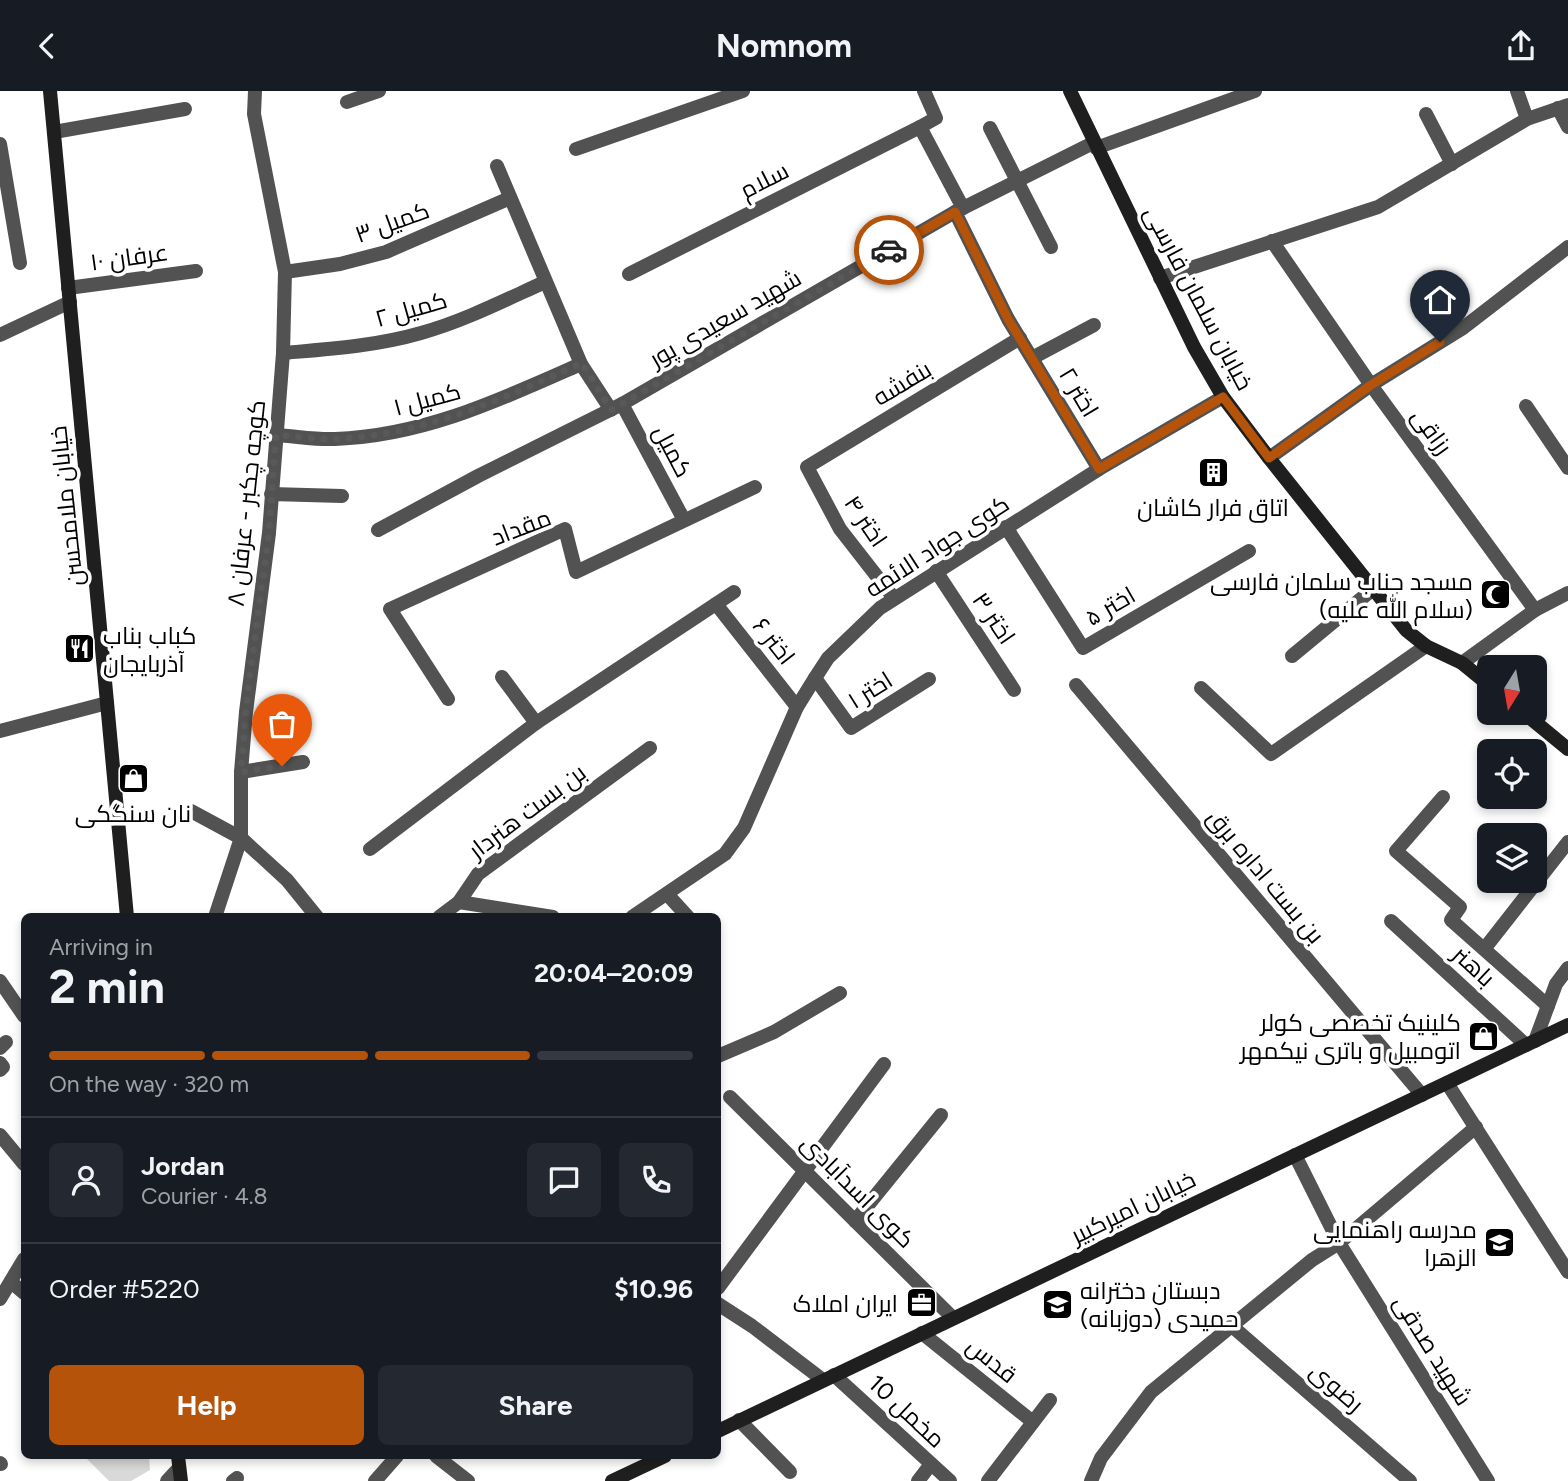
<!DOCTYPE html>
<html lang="en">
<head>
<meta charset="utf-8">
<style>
  :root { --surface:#171b24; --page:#242831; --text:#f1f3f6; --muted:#9ea1a6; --line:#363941; --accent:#b45309 }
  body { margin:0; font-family:Figtree,Cairo,sans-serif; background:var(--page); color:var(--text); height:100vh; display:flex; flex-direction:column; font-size:26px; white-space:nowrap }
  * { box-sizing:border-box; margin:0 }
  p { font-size:23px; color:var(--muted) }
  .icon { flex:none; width:38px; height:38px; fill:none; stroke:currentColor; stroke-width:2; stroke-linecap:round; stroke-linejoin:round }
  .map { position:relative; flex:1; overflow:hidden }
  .sheet { position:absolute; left:21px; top:822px; width:700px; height:546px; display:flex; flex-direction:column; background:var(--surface); border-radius:10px; box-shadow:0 4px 10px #0003 }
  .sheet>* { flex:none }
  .needle { width:46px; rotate:191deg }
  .buttons { position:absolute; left:1477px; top:564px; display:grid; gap:14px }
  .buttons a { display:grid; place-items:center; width:70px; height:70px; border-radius:10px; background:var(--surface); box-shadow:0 4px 10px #0003; font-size:35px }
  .pin { position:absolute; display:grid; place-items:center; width:60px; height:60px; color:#fff; margin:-72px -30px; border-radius:50% 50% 50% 0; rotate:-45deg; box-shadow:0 0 7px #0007 }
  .pin .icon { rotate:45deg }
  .courier { position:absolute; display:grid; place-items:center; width:70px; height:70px; margin:-35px; border:5px solid #b45309; border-radius:50%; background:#fff; color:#222; box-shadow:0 2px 9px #0007 }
  .head em { font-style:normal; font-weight:700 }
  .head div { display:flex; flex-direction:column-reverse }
  .head { display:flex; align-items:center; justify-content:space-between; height:119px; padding:0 28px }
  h1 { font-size:46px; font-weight:700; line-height:52px }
  .bar { display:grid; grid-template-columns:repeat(4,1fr); gap:10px 7px; align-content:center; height:84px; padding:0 28px }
  .bar i { height:9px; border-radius:5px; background:var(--line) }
  .bar .current { background:var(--accent) }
  .bar p { grid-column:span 4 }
  .line { display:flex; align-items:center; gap:18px; padding:0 28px; border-top:2px solid var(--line) }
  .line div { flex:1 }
  .round { display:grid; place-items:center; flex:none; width:74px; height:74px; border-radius:10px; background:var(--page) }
  .primary-button { display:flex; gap:14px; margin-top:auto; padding:14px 28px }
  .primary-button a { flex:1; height:80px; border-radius:10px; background:var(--accent); color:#fff; font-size:28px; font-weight:700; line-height:80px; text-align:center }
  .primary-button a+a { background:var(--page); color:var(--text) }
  header { display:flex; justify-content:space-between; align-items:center; height:91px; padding:0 28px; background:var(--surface); font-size:32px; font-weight:700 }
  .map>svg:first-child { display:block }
  .green { fill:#d9d9d9 }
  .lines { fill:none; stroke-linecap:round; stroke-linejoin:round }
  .minor { stroke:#525252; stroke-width:14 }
  .tertiary { stroke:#525252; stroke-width:14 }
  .secondary { stroke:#1f1f1f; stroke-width:14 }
  .done { stroke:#595959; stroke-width:7; stroke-dasharray:0 12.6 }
  .route { stroke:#b45309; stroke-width:9 }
  .labels { text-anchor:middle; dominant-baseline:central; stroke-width:7; stroke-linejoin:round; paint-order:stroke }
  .street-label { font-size:24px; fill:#000; stroke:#fff }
  .poi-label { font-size:24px; fill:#000; stroke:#fff; text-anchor:end }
</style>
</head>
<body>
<header><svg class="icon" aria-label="back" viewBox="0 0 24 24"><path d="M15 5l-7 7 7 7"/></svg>Nomnom<svg class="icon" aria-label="share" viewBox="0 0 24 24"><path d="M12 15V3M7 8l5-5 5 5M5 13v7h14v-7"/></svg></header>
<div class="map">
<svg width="1568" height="1390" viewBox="0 0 1568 1390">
  <rect width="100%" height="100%" fill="#fff"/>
  <path class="green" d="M 84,1365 L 149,1365 L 150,1379 L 131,1390 L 109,1390 Z"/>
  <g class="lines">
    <g class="minor">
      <path d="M 924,0 L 936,27 L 920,36 L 963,117"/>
      <path d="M 1517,0 L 1527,28"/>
      <path d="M 347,11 L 379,0"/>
      <path d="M 1558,17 L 1568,36"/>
      <path d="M 1426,23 L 1452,73"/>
      <path d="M 990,37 L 1051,156"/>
      <path d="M 54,41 L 185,18"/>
      <path d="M 0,53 L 20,172"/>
      <path d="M 1096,57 L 1255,0"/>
      <path d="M 576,58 L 743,0"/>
      <path d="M 497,75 L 581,273 L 611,319"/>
      <path d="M 955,121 L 1008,228 L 1099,378"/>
      <path d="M 1272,150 L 1371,294 L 1535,519"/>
      <path d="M 285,181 L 340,173 L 386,161 L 510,107"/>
      <path d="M 629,183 L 920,36"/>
      <path d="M 1160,187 L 1378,116 L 1527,28 L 1568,14"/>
      <path d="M 68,197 L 196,180"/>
      <path d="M 0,244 L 70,211"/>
      <path d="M 283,262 C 329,258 376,255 421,242 C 464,230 505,209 545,191"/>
      <path d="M 1032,267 L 1094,234"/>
      <path d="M 622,313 L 684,429"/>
      <path d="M 1526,315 L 1568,377"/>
      <path d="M 276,344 C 295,345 316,349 335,348 C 424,345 502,308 581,273"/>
      <path d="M 1269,367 L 1371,294 L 1463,237 L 1568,156"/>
      <path d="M 271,403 L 342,405"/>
      <path d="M 1006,436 L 1083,557 L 1249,460"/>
      <path d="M 378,439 L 478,385 L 622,313 L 955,121 L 1093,52"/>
      <path d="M 936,480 L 1014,599"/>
      <path d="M 893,506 L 840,438 L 807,376 L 1020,247"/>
      <path d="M 716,513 L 797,616"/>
      <path d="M 1292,565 L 1373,498"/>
      <path d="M 1462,572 L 1535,519 L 1568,502"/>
      <path d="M 502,586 L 536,632"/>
      <path d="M 815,587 L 851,637 L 929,588"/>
      <path d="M 1076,594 L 1422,1004"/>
      <path d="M 1201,597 L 1271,663 L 1426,555"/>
      <path d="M 448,608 L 390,518 L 565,438 L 576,481 L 755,396"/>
      <path d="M 0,640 L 107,612"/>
      <path d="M 241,681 L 303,671"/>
      <path d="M 1443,706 L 1396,760 L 1460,816 L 1451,829 L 1548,915"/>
      <path d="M 191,720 L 241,747 L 287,789 L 317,826"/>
      <path d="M 370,758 L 536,632 L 734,501"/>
      <path d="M 667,803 L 688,826"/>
      <path d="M 459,811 L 553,826"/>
      <path d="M 215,826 L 241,747 L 241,681 L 246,621 L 269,442 L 283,262 L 285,181 L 254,23 L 255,0"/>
      <path d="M 439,826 L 459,811 L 478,783 L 650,657"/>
      <path d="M 632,826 L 725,763 L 744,737 L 797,616 L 815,587 L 828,567 L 880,517 L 1099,378 L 1223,306"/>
      <path d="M 1391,830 L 1526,954"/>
      <path d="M 1485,857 L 1568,751"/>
      <path d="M 0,890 L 24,925"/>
      <path d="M 1535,950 L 1556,893 L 1568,877"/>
      <path d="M 0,957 L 6,951"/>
      <path d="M 718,965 L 774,941 L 840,902"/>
      <path d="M 0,972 L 3,976 L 0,979"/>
      <path d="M 1447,992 L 1568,1181"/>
      <path d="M 730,1006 L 953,1227"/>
      <path d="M 0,1044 L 24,1073"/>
      <path d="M 1295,1064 L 1339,1152 L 1488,1390"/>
      <path d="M 855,1130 L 941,1024"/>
      <path d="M 11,1191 L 24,1202"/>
      <path d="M 718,1197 L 884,973"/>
      <path d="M 718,1213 L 752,1235 L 823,1289"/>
      <path d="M 1233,1236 L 1410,1390"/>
      <path d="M 922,1242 L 1033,1331"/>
      <path d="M 834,1284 L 950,1390"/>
      <path d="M 739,1329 L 790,1381"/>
      <path d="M 436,1365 L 468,1390"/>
      <path d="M 0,1372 L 1,1373"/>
      <path d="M 167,1390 L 179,1377"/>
      <path d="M 233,1390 L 237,1387"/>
      <path d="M 375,1390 L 397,1365"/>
      <path d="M 918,1390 L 931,1373"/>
      <path d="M 988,1390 L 1050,1309"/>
      <path d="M 1091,1390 L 1101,1367 L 1151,1301 L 1312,1169 L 1339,1152 L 1476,1036"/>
    </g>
    <path class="tertiary" d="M 0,1208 L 24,1168"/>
    <g class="secondary">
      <path d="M 50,0 L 127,826"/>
      <path d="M 1070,0 L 1194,256 L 1223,306 L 1269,367 L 1406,539 L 1426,555 L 1462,572 L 1489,594"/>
      <path d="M 1523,621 L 1568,658"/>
      <path d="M 718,1340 L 1568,934"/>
      <path d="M 178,1365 L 181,1390"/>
      <path d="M 612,1390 L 665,1365"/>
    </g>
  </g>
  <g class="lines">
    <path class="done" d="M 282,675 L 241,681 L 248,599 L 269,442 L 276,344 C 295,345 316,349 335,348 C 424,344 502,308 582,272 L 611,319 L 889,159"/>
    <path class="route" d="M 889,159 L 955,121 L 1008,228 L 1099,378 L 1223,306 L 1269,367 L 1371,294 L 1440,251"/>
  </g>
  <defs>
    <symbol id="building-square" viewBox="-11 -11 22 22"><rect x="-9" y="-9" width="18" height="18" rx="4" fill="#000" stroke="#fff"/><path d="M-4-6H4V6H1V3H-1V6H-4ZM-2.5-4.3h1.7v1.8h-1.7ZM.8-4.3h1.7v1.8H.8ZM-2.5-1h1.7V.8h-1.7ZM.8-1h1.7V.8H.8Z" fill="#fff"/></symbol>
    <symbol id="mosque-square" viewBox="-11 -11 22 22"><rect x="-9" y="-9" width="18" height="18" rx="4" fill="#000" stroke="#fff"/><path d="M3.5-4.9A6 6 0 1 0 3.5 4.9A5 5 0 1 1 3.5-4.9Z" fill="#fff"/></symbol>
    <symbol id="restaurant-square" viewBox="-11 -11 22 22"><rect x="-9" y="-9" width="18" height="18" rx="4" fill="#000" stroke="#fff"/><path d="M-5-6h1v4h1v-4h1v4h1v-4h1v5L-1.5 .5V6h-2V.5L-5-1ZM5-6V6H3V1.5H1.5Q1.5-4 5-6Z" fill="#fff"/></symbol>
    <symbol id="shop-square" viewBox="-11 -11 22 22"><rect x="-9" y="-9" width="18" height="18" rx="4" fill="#000" stroke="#fff"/><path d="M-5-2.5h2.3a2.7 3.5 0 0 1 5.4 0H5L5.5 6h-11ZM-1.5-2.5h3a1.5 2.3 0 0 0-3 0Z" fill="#fff"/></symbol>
    <symbol id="school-square" viewBox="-11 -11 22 22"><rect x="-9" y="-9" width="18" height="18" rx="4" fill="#000" stroke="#fff"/><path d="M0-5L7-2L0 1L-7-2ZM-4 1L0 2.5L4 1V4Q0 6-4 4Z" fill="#fff"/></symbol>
    <symbol id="office-square" viewBox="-11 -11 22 22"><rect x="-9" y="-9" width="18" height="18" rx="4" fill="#000" stroke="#fff"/><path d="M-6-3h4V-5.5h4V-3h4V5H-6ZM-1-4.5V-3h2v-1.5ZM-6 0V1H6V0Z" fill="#fff"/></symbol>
  </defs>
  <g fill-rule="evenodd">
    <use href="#building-square" x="1196" y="364" width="35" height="35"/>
    <use href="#mosque-square" x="1478" y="486" width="35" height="35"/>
    <use href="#restaurant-square" x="62" y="540" width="35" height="35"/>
    <use href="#shop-square" x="116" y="670" width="35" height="35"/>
    <use href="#shop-square" x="1466" y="928" width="35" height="35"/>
    <use href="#school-square" x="1482" y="1134" width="35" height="35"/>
    <use href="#office-square" x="904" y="1194" width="35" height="35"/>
    <use href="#school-square" x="1040" y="1196" width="35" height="35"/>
  </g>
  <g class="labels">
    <g class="street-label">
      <text transform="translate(764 89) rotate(-27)">سلام</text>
      <text transform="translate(392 131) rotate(-20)">کمیل ۳</text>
      <text transform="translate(129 166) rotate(-8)">عرفان ۱۰</text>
      <text transform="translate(1199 207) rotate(62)">خیابان سلمان فارسی</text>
      <text transform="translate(411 218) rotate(-16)">کمیل ۲</text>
      <text transform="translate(725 227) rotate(-30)">شهید سعیدی پور</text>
      <text transform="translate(902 292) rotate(-31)">بنفشه</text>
      <text transform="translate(1079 301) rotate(59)">اختر ۲</text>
      <text transform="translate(427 308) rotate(-15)">کمیل ۱</text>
      <text transform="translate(1432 340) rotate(54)">رزاقی</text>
      <text transform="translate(673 360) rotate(62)">کمیل</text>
      <text transform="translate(246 412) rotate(-84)">کوچه چکبر - عرفان ۸</text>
      <text transform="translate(66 415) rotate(-96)">خیابان ملامحسن</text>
      <text transform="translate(866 430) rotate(56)">اختر ۴</text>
      <text transform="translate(521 436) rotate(-21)">مقداد</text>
      <text transform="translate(937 455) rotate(-33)">کوی جواد الائمه</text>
      <text transform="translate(1110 515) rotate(-30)">اختر ۵</text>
      <text transform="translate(994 527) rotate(56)">اختر ۳</text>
      <text transform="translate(774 550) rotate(52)">اختر ۶</text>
      <text transform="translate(870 599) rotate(-32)">اختر ۱</text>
      <text transform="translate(527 720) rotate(-37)">بن بست هنردار</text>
      <text transform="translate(1266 785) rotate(50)">بن بست اداره برق</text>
      <text transform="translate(1474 875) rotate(43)">باهنر</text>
      <text transform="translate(858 1100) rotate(45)">کوی اسدآبادی</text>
      <text transform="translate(1133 1116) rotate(-26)">خیابان امیرکبیر</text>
      <text transform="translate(1433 1259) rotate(58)">شهید صدقی</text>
      <text transform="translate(992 1269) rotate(39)">قدس</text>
      <text transform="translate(1337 1296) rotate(41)">رضوی</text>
      <text transform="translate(907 1320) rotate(43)">مخمل 10</text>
    </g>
    <g class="poi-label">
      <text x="1213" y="416" text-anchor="middle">اتاق فرار کاشان</text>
      <text x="1473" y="490">مسجد جناب سلمان فارسی<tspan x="1473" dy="28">(سلام الله علیه)</tspan></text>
      <text x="103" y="544" text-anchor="start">کباب بناب<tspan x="103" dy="28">آذربایجان</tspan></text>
      <text x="133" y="722" text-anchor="middle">نان سنگکی</text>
      <text x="1461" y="931">کلینیک تخصصی کولر<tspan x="1461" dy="28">اتومبیل و باتری نیکمهر</tspan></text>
      <text x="1477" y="1138">مدرسه راهنمایی<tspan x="1477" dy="28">الزهرا</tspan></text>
      <text x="1080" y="1199" text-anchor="start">دبستان دخترانه<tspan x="1080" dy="28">حمیدی (دوزبانه)</tspan></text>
      <text x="898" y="1212">ایران املاک</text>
    </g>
  </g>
</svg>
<div class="buttons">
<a><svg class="needle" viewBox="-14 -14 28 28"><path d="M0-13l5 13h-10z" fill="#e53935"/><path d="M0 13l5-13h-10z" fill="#9ea1a6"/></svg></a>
<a><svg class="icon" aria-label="locate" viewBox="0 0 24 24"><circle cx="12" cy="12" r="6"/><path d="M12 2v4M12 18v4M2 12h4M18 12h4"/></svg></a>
<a><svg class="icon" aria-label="layers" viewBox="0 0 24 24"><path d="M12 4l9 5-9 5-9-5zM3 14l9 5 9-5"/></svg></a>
</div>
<div class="pin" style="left:282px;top:675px;background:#ea580c"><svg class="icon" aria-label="bag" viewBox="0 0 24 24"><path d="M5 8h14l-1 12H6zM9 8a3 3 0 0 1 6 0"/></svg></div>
<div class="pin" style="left:1440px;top:251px;background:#1f2937"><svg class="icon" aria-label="home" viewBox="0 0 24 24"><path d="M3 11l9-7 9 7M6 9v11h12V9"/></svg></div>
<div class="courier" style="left:889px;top:159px"><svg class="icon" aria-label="car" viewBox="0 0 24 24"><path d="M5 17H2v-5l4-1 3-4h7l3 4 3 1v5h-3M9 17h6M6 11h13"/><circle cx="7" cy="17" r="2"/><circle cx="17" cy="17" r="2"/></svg></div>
<section class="sheet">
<div class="head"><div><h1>2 min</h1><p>Arriving in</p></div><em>20:04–20:09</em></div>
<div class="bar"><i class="current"></i><i class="current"></i><i class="current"></i><i></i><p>On the way · 320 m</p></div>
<div class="line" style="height:126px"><a class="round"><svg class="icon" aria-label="person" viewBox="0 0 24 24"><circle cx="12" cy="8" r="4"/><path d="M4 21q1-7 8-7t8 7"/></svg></a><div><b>Jordan</b><p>Courier · 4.8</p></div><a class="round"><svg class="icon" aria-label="chat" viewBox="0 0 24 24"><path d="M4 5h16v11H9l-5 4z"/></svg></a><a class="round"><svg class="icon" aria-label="phone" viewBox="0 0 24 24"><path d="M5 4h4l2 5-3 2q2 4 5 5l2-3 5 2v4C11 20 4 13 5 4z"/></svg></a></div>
<div class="line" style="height:91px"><div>Order #5220</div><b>$10.96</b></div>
<div class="primary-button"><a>Help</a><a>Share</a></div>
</section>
</div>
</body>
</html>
